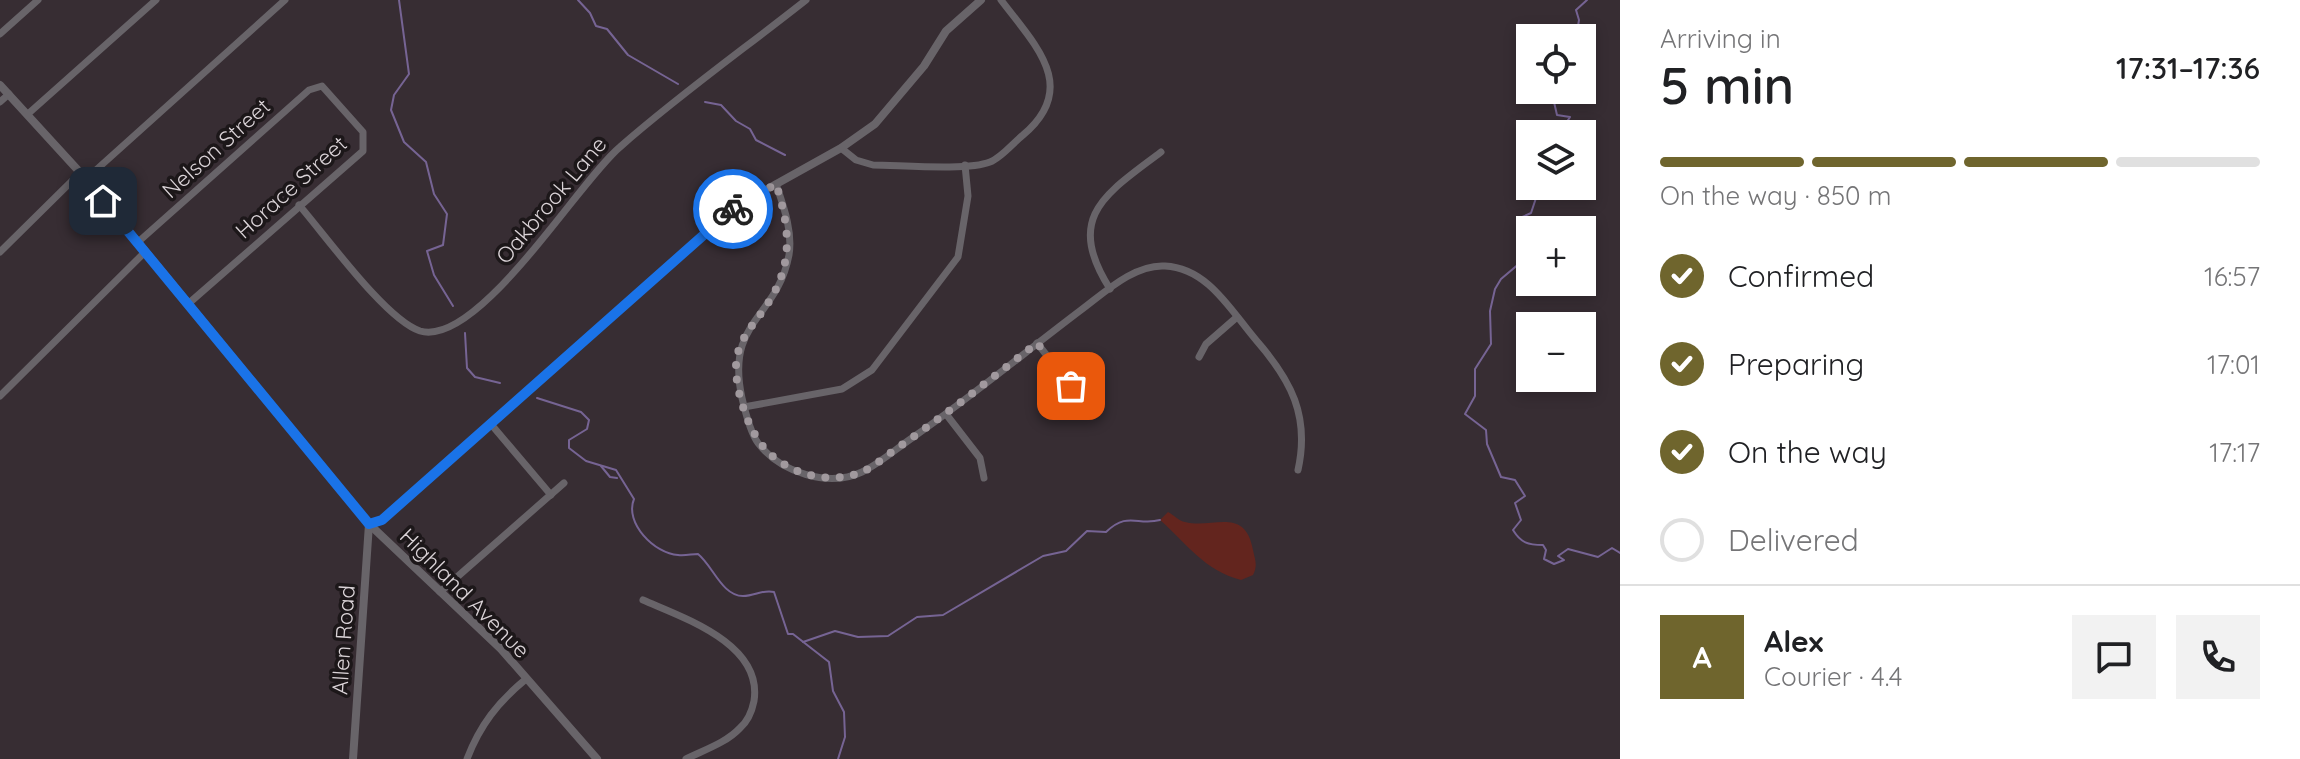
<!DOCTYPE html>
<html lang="en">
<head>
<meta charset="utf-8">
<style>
  :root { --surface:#fff; --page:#f2f2f2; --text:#202124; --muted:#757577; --line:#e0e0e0; --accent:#6f652d }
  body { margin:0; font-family:Quicksand,sans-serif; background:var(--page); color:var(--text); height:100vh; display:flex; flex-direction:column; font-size:30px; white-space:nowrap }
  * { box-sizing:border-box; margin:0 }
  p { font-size:26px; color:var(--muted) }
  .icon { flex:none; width:44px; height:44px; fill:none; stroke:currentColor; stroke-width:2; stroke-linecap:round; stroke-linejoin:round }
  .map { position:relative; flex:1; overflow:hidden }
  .details { display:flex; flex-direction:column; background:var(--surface); width:680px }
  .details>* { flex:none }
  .fabs { position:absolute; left:1516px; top:24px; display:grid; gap:16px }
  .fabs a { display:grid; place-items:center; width:80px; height:80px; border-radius:0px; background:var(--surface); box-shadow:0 4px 12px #0003; font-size:40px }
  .pin { position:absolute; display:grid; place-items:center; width:68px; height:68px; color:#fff; margin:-34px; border-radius:16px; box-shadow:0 4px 12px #0006 }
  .courier { position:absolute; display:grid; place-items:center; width:80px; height:80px; margin:-40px; border:6px solid #1a73e8; border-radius:50%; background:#fff; color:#222; box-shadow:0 2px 10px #0007 }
  .overview em { font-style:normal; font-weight:600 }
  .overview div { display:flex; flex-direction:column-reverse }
  .overview { display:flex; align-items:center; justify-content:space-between; height:136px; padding:0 40px }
  h1 { font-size:52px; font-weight:600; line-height:60px }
  .bar { display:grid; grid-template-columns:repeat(4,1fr); gap:12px 8px; align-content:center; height:96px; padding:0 40px }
  .bar i { height:10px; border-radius:6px; background:var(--line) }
  .bar .active { background:var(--accent) }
  .bar p { grid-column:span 4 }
  .line { display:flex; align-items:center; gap:20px; padding:0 40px; border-top:2px solid var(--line) }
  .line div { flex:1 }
  .round { display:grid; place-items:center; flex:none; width:84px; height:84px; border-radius:0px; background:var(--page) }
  ol { padding:0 40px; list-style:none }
  li { display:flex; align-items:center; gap:24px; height:88px }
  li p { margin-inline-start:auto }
  li .icon { padding:8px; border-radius:50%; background:var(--accent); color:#fff; stroke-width:4 }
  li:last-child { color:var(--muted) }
  li i { width:44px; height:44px; border:4px solid var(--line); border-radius:50% }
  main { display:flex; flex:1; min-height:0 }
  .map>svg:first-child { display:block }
  .green { fill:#63251e }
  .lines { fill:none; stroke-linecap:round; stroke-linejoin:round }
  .stream { stroke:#766494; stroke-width:2 }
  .minor { stroke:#686469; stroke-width:7 }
  .tertiary { stroke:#686469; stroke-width:8 }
  .done { stroke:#a1999e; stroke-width:8; stroke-dasharray:0 14.4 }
  .route { stroke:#1a73e8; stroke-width:10 }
  .labels { text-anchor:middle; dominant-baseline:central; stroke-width:7; stroke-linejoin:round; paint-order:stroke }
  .street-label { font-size:22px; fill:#dad3d7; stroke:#1c1719 }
</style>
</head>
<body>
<main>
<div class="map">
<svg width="1620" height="759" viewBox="0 0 1620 759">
  <rect width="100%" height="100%" fill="#372d33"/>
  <path class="green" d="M 1168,512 C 1174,515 1179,521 1185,522 C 1213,529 1245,506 1253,550 C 1255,560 1258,565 1253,575 L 1241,580 C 1205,571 1186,543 1160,520 Z"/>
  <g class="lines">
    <g class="stream">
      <path d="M 399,0 L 409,74 L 394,95 L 391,110 L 404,142 L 426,162 L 434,194 L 447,214 L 443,245 L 427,251 L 434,275 L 453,306"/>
      <path d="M 578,0 L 590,13 L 596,26 L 607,29 L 628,55 L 678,84"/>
      <path d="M 1576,38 L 1579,20 L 1576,10 L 1587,0"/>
      <path d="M 1541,90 L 1540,101 L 1554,102 L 1557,115 L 1570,117 L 1559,134"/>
      <path d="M 705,102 L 721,105 L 736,121 L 750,129 L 756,140 L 785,155"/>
      <path d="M 1540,186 L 1531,213 L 1520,218 L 1527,257 L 1501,279 L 1495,289 L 1490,311 L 1491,344 L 1475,369 L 1475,396 L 1465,414 L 1486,430 L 1487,444 L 1501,477 L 1515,480 L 1525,496 L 1515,503 L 1521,520 L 1513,530 C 1521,543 1528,545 1543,545 L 1546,550 L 1544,559 L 1554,564 L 1564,560 L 1558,556 L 1568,549 L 1598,557 L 1612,548 L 1620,553"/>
      <path d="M 465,333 L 467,368 L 475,377 L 500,383"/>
      <path d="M 537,398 L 581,412 L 589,420 L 587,429 L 569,440 L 569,448 L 586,461 L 616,470 L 634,499 C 624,523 655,554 678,555 C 685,556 692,554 698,554 C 713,566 722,596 743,596 C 755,596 763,589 774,592 L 788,634 L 793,634 L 829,662 L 833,691 L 844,712 L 845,737 L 838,759"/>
      <path d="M 601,466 L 610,477 L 617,478"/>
      <path d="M 803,642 L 835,631 L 858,637 L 888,636 L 917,617 L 943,615 L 1043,556 L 1066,551 L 1087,531 L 1106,532 C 1128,511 1137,526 1160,520"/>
    </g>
    <g class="minor">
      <path d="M 0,34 L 38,0"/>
      <path d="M 0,102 L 9,94"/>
      <path d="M 29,113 L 156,0"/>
      <path d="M 841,148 L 856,160 L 873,165 C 899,165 968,171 990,162 C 1001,158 1013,143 1023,135 C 1080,87 1035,45 1001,0"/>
      <path d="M 86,179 L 285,0"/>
      <path d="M 776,184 C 783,205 793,231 789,255 C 777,319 725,320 742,398 C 745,411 750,432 758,443 C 780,472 828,488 862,472 C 879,464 896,449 912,438 C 970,398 1024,353 1081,310 C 1104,293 1134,264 1165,266 C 1208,268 1231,311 1256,340 C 1291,380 1310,416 1298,470"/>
      <path d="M 299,205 C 325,235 386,320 420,331 C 478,348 579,181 620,147 C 679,95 744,49 806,0"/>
      <path d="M 137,243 L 309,90 L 322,86 L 363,132 L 363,151 L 188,304"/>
      <path d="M 0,252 L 80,173"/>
      <path d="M 1110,289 C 1064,216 1106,194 1161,152"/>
      <path d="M 1037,343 L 1071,386 L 1089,392"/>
      <path d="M 1199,357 L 1206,344 L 1237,317"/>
      <path d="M 0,396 L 144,253"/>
      <path d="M 744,407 L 842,389 L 872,370 L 958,257 L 968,196 L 965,165"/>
      <path d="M 946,414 L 980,458 L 984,478"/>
      <path d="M 490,423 L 551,495"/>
      <path d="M 440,592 L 564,483"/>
      <path d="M 643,600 C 684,618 763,644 754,701 C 752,711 748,721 740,728 C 726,743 704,750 686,759"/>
      <path d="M 467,759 C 480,725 498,702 526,679"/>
    </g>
    <g class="tertiary">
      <path d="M 0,85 L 86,179 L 369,524 L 501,649 L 597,759"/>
      <path d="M 369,524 L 382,520 L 735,207 L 841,148 L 875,124 L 924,66 L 946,31 L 981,0"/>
      <path d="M 353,759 L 369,524"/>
    </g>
  </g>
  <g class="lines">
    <path class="done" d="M 733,209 L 776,184 C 789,225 794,261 770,300 C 756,324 735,339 736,370 C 737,397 750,435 769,453 C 793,475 828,484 860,473 C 873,468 888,454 900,446 C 947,414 992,378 1037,343 L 1071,386"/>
    <path class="route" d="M 103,201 L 369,524 L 382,520 L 733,209"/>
  </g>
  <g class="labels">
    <g class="street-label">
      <text transform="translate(216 148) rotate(-42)">Nelson Street</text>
      <text transform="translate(291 187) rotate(-42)">Horace Street</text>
      <text transform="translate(551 200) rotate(-50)">Oakbrook Lane</text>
      <text transform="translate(465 593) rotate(45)">Highland Avenue</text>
      <text transform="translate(343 640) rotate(-86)">Allen Road</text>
    </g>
  </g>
</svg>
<div class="fabs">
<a><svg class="icon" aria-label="locate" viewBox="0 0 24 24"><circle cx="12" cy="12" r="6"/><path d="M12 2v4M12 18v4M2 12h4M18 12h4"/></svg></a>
<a><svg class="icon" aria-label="layers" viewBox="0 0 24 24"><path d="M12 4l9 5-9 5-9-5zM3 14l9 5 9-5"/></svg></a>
<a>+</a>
<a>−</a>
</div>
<div class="pin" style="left:1071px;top:386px;background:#ea580c"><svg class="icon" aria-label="bag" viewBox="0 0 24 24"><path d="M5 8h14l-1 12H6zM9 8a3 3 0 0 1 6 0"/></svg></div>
<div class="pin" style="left:103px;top:201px;background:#1f2937"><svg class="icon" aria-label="home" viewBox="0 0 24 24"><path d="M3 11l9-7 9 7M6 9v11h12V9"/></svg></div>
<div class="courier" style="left:733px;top:209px"><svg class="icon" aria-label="bike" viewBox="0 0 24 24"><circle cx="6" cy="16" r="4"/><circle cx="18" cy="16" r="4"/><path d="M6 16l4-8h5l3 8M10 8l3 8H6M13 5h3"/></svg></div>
</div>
<section class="details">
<div class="overview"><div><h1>5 min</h1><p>Arriving in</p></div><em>17:31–17:36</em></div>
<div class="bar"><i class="active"></i><i class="active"></i><i class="active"></i><i></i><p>On the way · 850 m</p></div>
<ol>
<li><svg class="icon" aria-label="check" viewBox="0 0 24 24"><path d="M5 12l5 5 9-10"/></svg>Confirmed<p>16:57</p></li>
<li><svg class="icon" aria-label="check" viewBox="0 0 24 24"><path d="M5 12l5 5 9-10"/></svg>Preparing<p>17:01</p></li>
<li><svg class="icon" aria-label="check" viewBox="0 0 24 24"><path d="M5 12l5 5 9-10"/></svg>On the way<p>17:17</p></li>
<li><i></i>Delivered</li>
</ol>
<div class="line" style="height:144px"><b class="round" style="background:var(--accent);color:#fff">A</b><div><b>Alex</b><p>Courier · 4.4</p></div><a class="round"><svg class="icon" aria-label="chat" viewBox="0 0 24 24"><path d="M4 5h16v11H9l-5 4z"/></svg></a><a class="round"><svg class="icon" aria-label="phone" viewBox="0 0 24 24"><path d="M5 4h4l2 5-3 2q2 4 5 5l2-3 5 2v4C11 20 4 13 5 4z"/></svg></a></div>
</section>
</main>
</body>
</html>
